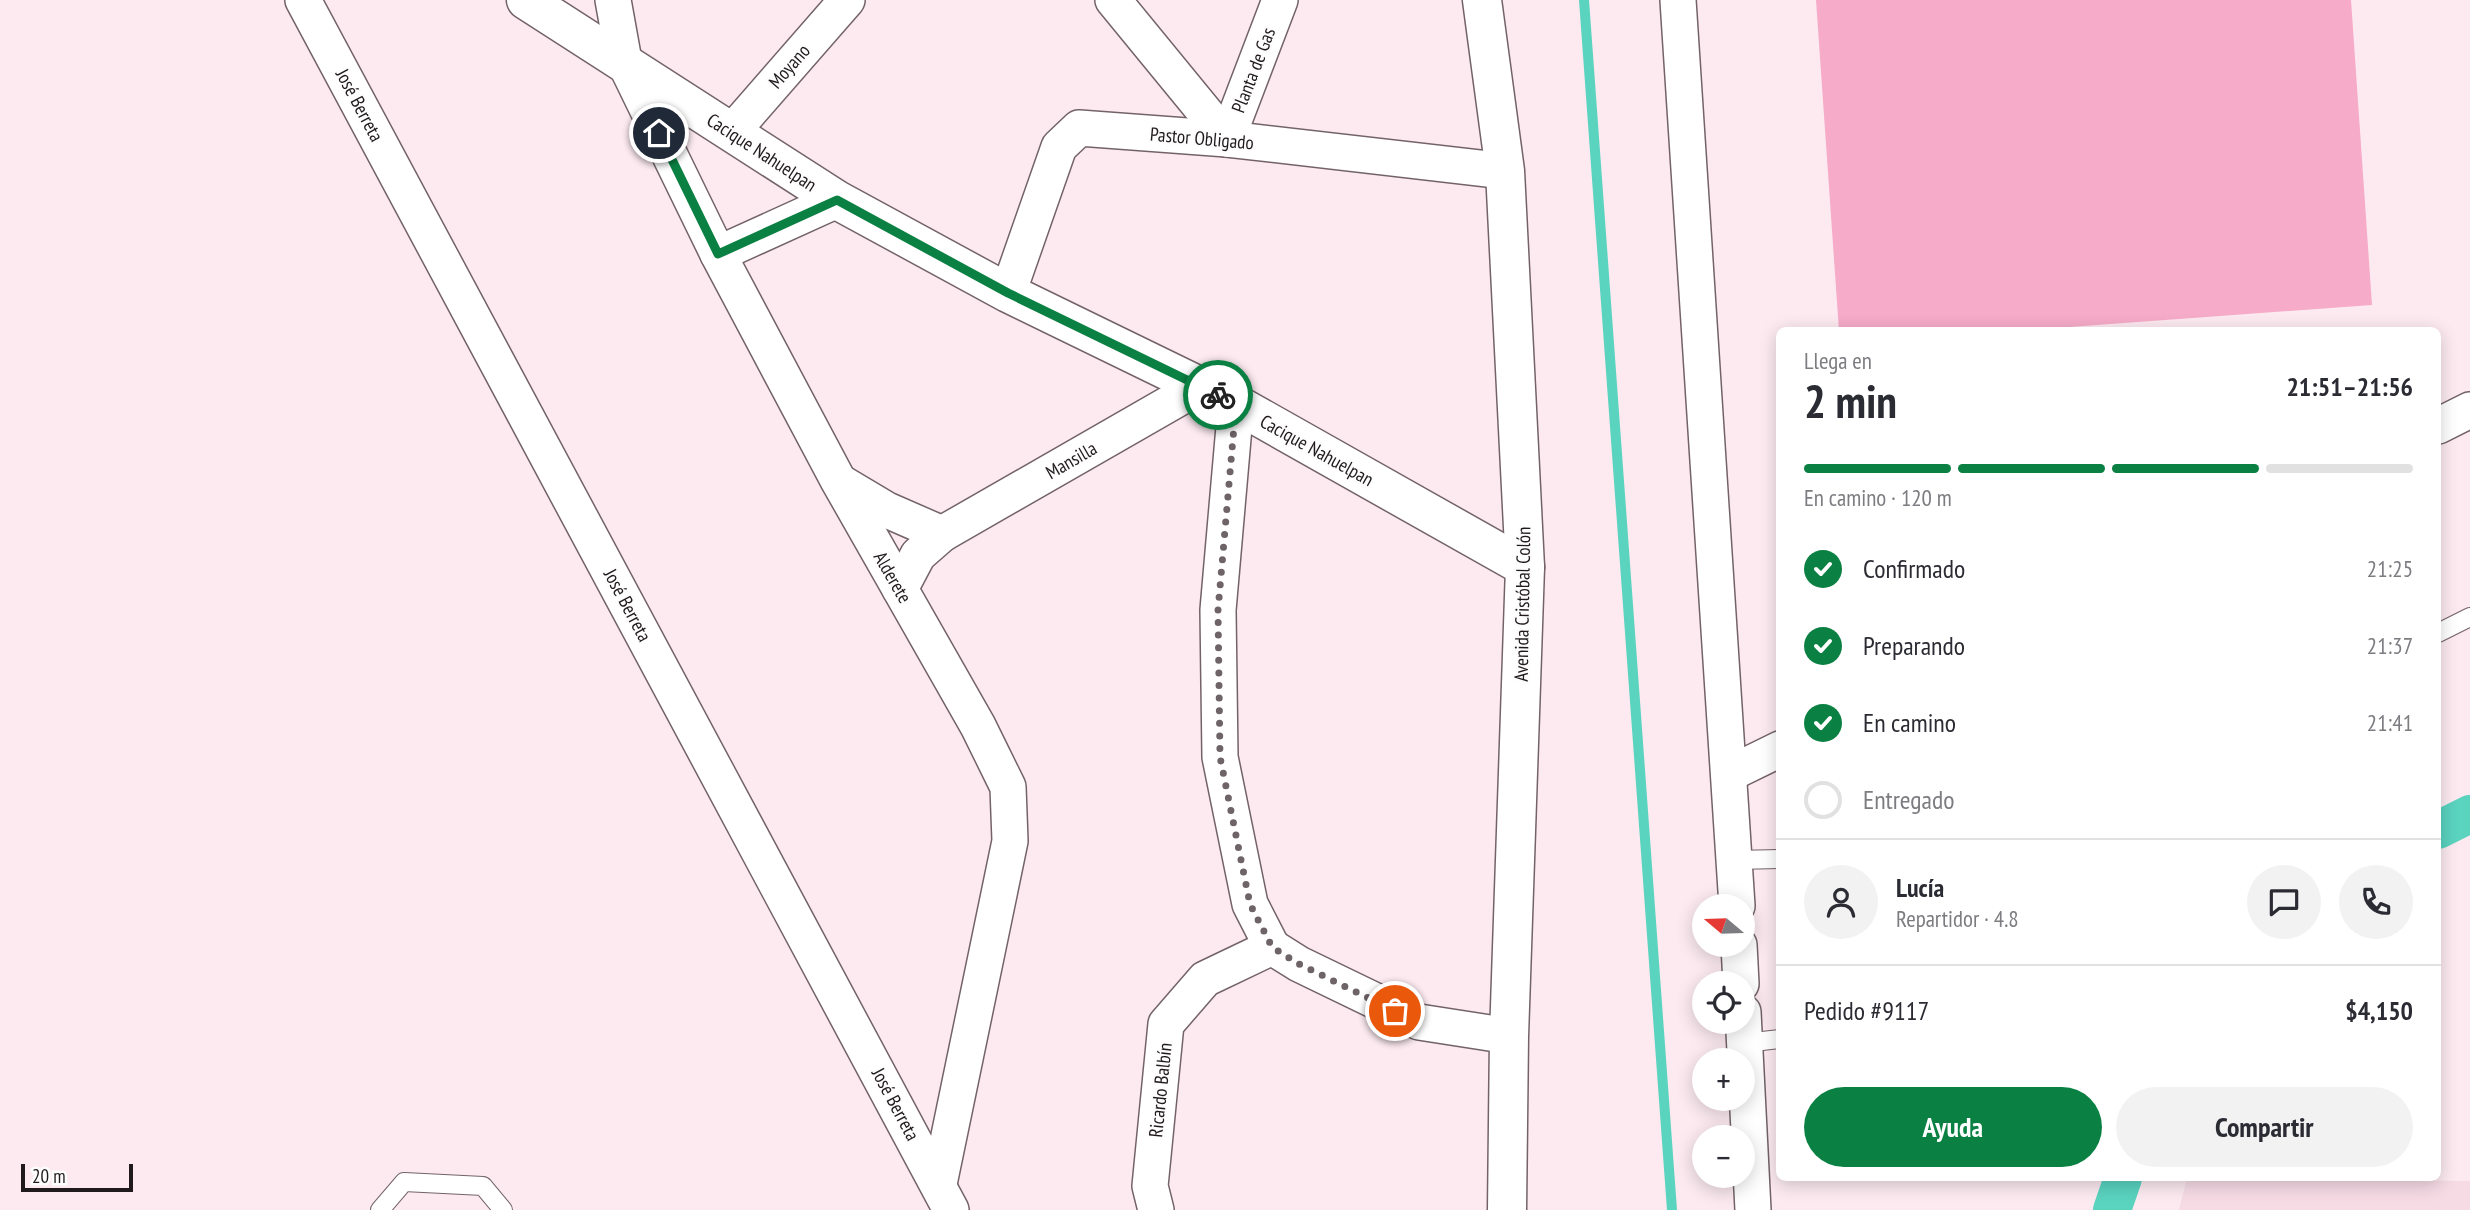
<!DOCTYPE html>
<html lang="es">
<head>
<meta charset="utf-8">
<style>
  :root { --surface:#fff; --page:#f2f2f3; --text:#2b2b33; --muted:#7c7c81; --line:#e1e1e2; --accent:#0b8043 }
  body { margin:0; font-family:"PT Sans Narrow",sans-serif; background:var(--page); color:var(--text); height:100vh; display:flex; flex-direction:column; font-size:26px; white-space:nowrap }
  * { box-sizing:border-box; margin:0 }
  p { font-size:23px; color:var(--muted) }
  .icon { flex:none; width:38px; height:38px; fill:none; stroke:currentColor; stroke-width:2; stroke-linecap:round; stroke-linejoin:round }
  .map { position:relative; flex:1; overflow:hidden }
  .details { position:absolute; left:1776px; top:327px; width:665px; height:854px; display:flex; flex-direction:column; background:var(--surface); border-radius:10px; box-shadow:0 4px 18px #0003 }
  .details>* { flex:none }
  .needle { width:46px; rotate:289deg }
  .tools { position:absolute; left:1692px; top:894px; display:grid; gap:14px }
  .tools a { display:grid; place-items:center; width:63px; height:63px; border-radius:50%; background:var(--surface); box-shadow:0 4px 18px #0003; font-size:35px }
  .scale { position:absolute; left:21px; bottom:18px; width:112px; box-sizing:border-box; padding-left:7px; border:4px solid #211a1c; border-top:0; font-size:19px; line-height:24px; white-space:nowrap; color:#211a1c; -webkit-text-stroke:5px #fcfdfc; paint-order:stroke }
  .pin { position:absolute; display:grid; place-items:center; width:60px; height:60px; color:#fff; margin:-30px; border:4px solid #fff; border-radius:50%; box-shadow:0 2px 7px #0007 }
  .courier { position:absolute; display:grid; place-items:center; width:70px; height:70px; margin:-35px; border:5px solid #0b8043; border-radius:50%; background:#fff; color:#222; box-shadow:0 2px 9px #0007 }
  .head em { font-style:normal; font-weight:700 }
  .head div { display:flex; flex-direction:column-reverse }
  .head { display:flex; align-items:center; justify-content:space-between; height:119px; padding:0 28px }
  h1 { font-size:46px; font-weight:700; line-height:52px }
  .bar { display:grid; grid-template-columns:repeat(4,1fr); gap:10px 7px; align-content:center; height:84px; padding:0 28px }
  .bar i { height:9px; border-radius:5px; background:var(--line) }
  .bar .active { background:var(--accent) }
  .bar p { grid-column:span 4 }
  .line { display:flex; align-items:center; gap:18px; padding:0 28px; border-top:2px solid var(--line) }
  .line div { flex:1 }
  .round { display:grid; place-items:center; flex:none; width:74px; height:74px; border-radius:37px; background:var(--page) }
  ol { padding:0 28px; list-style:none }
  li { display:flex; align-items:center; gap:21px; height:77px }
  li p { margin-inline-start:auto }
  li .icon { padding:7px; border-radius:50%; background:var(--accent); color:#fff; stroke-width:4 }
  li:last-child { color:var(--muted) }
  li i { width:38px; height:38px; border:4px solid var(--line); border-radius:50% }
  .button { display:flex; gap:14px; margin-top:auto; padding:14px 28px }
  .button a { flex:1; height:80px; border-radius:42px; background:var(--accent); color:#fff; font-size:28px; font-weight:700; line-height:80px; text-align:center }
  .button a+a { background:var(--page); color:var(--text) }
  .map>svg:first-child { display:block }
  .built { fill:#f6dbe5 }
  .green { fill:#f6abc8 }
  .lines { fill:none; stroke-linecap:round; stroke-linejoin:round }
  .stream { stroke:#5ad3bf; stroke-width:10 }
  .canal { stroke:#5ad3bf; stroke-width:38 }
  .service-casing { stroke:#736369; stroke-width:20 }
  .minor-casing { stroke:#736369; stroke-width:38 }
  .tertiary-casing { stroke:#736369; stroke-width:41 }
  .service { stroke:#fff; stroke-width:18 }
  .minor { stroke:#fff; stroke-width:35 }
  .tertiary { stroke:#fff; stroke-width:38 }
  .done { stroke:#6e6366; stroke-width:7; stroke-dasharray:0 12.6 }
  .route { stroke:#0b8043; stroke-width:9 }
  .labels { text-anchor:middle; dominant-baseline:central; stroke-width:5; stroke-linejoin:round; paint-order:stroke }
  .street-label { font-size:19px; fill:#211a1c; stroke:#fcfdfc }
</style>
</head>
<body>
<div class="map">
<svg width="2470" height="1210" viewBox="0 0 2470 1210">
  <rect width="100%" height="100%" fill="#fceaf0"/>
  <path class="built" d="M 2187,1178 L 2470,1181 L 2470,1210 L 2179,1210 Z"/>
  <path class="green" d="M 1816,0 L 2351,0 L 2372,305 L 2015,331 L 1839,331 Z"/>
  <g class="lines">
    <path class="stream" d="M 1584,0 L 1672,1210"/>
    <g class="canal">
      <path d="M 2438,830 L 2470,814"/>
      <path d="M 2112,1210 L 2123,1178"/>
    </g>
    <defs>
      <g id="service">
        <path d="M 2438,633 L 2470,617"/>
        <path d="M 1735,860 L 1780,859"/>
        <path d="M 1745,1043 L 1780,1039"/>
        <path d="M 380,1210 L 404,1182 L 483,1186 L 503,1210"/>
      </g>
      <g id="minor">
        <path d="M 303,0 L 951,1210"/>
        <path d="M 613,0 L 624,61 L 718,254 L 838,480 L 978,726 L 1008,787 L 1010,841 L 939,1184"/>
        <path d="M 1113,0 L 1227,139"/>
        <path d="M 1678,0 L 1737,906"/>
        <path d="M 731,133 L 847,0"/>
        <path d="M 1227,139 L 1280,0"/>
        <path d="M 718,254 L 837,200"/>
        <path d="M 1008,293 L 1059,147 L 1079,128 L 1227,139 L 1505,171"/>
        <path d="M 2438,426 L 2470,410"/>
        <path d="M 840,482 L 887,510 L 942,534 L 918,555 L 900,589"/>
        <path d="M 942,534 L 1200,386"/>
        <path d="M 1731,773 L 1780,749"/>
        <path d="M 1739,945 L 1741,984"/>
        <path d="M 1272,947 L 1299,964 L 1419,1022 L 1509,1036"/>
        <path d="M 1743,1012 L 1753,1210"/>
        <path d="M 1156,1210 L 1150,1186 L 1166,1024 L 1205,979 L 1272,947 L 1250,904 L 1220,757 L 1218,610 L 1236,404"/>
      </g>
      <g id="tertiary">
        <path d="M 526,0 L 837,200 L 1008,293 L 1236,404 L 1525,567"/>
        <path d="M 1482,0 L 1505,171 L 1525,567 L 1509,1036 L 1507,1210"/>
      </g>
    </defs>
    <use href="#service" class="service-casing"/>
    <use href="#minor" class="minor-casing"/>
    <use href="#tertiary" class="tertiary-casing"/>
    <use href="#service" class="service"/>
    <use href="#minor" class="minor"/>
    <use href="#tertiary" class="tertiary"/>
  </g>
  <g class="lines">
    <path class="done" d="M 1218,395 L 1236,404 L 1218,610 L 1220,757 L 1250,904 L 1272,947 L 1299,964 L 1395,1011"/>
    <path class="route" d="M 659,133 L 718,254 L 837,200 L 1008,293 L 1218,395"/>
  </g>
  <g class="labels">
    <g class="street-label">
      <text transform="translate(789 66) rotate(-49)">Moyano</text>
      <text transform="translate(1253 70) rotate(-69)">Planta de Gas</text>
      <text transform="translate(360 105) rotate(62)">José Berreta</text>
      <text transform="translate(1202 138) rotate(5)">Pastor Obligado</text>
      <text transform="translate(762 152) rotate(33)">Cacique Nahuelpan</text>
      <text transform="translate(1317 450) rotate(29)">Cacique Nahuelpan</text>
      <text transform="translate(1071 460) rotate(-30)">Mansilla</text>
      <text transform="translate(893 577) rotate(60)">Alderete</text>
      <text transform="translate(1522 604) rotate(-89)">Avenida Cristóbal Colón</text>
      <text transform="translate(628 605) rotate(62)">José Berreta</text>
      <text transform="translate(1160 1090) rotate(-84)">Ricardo Balbín</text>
      <text transform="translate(896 1104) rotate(62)">José Berreta</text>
    </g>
  </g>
</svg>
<div class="tools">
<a><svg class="needle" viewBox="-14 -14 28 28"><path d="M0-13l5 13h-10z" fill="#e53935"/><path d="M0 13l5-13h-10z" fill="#7c7c81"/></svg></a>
<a><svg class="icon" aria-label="locate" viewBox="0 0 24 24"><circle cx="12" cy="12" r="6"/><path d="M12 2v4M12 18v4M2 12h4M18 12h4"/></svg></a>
<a>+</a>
<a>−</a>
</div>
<div class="scale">20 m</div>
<div class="pin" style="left:1395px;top:1011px;background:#ea580c"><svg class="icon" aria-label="bag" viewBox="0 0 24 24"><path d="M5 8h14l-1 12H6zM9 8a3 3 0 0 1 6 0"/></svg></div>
<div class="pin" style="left:659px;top:133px;background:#1f2937"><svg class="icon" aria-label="home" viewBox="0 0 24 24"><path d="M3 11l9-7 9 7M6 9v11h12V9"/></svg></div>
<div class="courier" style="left:1218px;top:395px"><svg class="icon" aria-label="bike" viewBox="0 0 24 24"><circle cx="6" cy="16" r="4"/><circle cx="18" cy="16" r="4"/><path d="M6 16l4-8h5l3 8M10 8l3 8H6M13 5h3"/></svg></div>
<section class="details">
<div class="head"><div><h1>2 min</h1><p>Llega en</p></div><em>21:51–21:56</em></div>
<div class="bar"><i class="active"></i><i class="active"></i><i class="active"></i><i></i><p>En camino · 120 m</p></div>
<ol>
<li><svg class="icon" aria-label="check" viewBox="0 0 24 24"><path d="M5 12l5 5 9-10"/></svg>Confirmado<p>21:25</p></li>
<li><svg class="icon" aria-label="check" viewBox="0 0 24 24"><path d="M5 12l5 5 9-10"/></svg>Preparando<p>21:37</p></li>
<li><svg class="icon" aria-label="check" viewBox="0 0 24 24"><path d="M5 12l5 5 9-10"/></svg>En camino<p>21:41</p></li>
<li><i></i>Entregado</li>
</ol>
<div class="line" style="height:126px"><a class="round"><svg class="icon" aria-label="person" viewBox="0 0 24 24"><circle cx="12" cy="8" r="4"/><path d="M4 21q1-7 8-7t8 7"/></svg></a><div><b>Lucía</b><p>Repartidor · 4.8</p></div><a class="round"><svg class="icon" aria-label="chat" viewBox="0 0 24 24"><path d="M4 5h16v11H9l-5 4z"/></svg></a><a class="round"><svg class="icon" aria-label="phone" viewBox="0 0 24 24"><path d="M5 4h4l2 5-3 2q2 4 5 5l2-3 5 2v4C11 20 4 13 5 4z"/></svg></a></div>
<div class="line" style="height:91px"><div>Pedido #9117</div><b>$4,150</b></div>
<div class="button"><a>Ayuda</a><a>Compartir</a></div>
</section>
</div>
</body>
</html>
